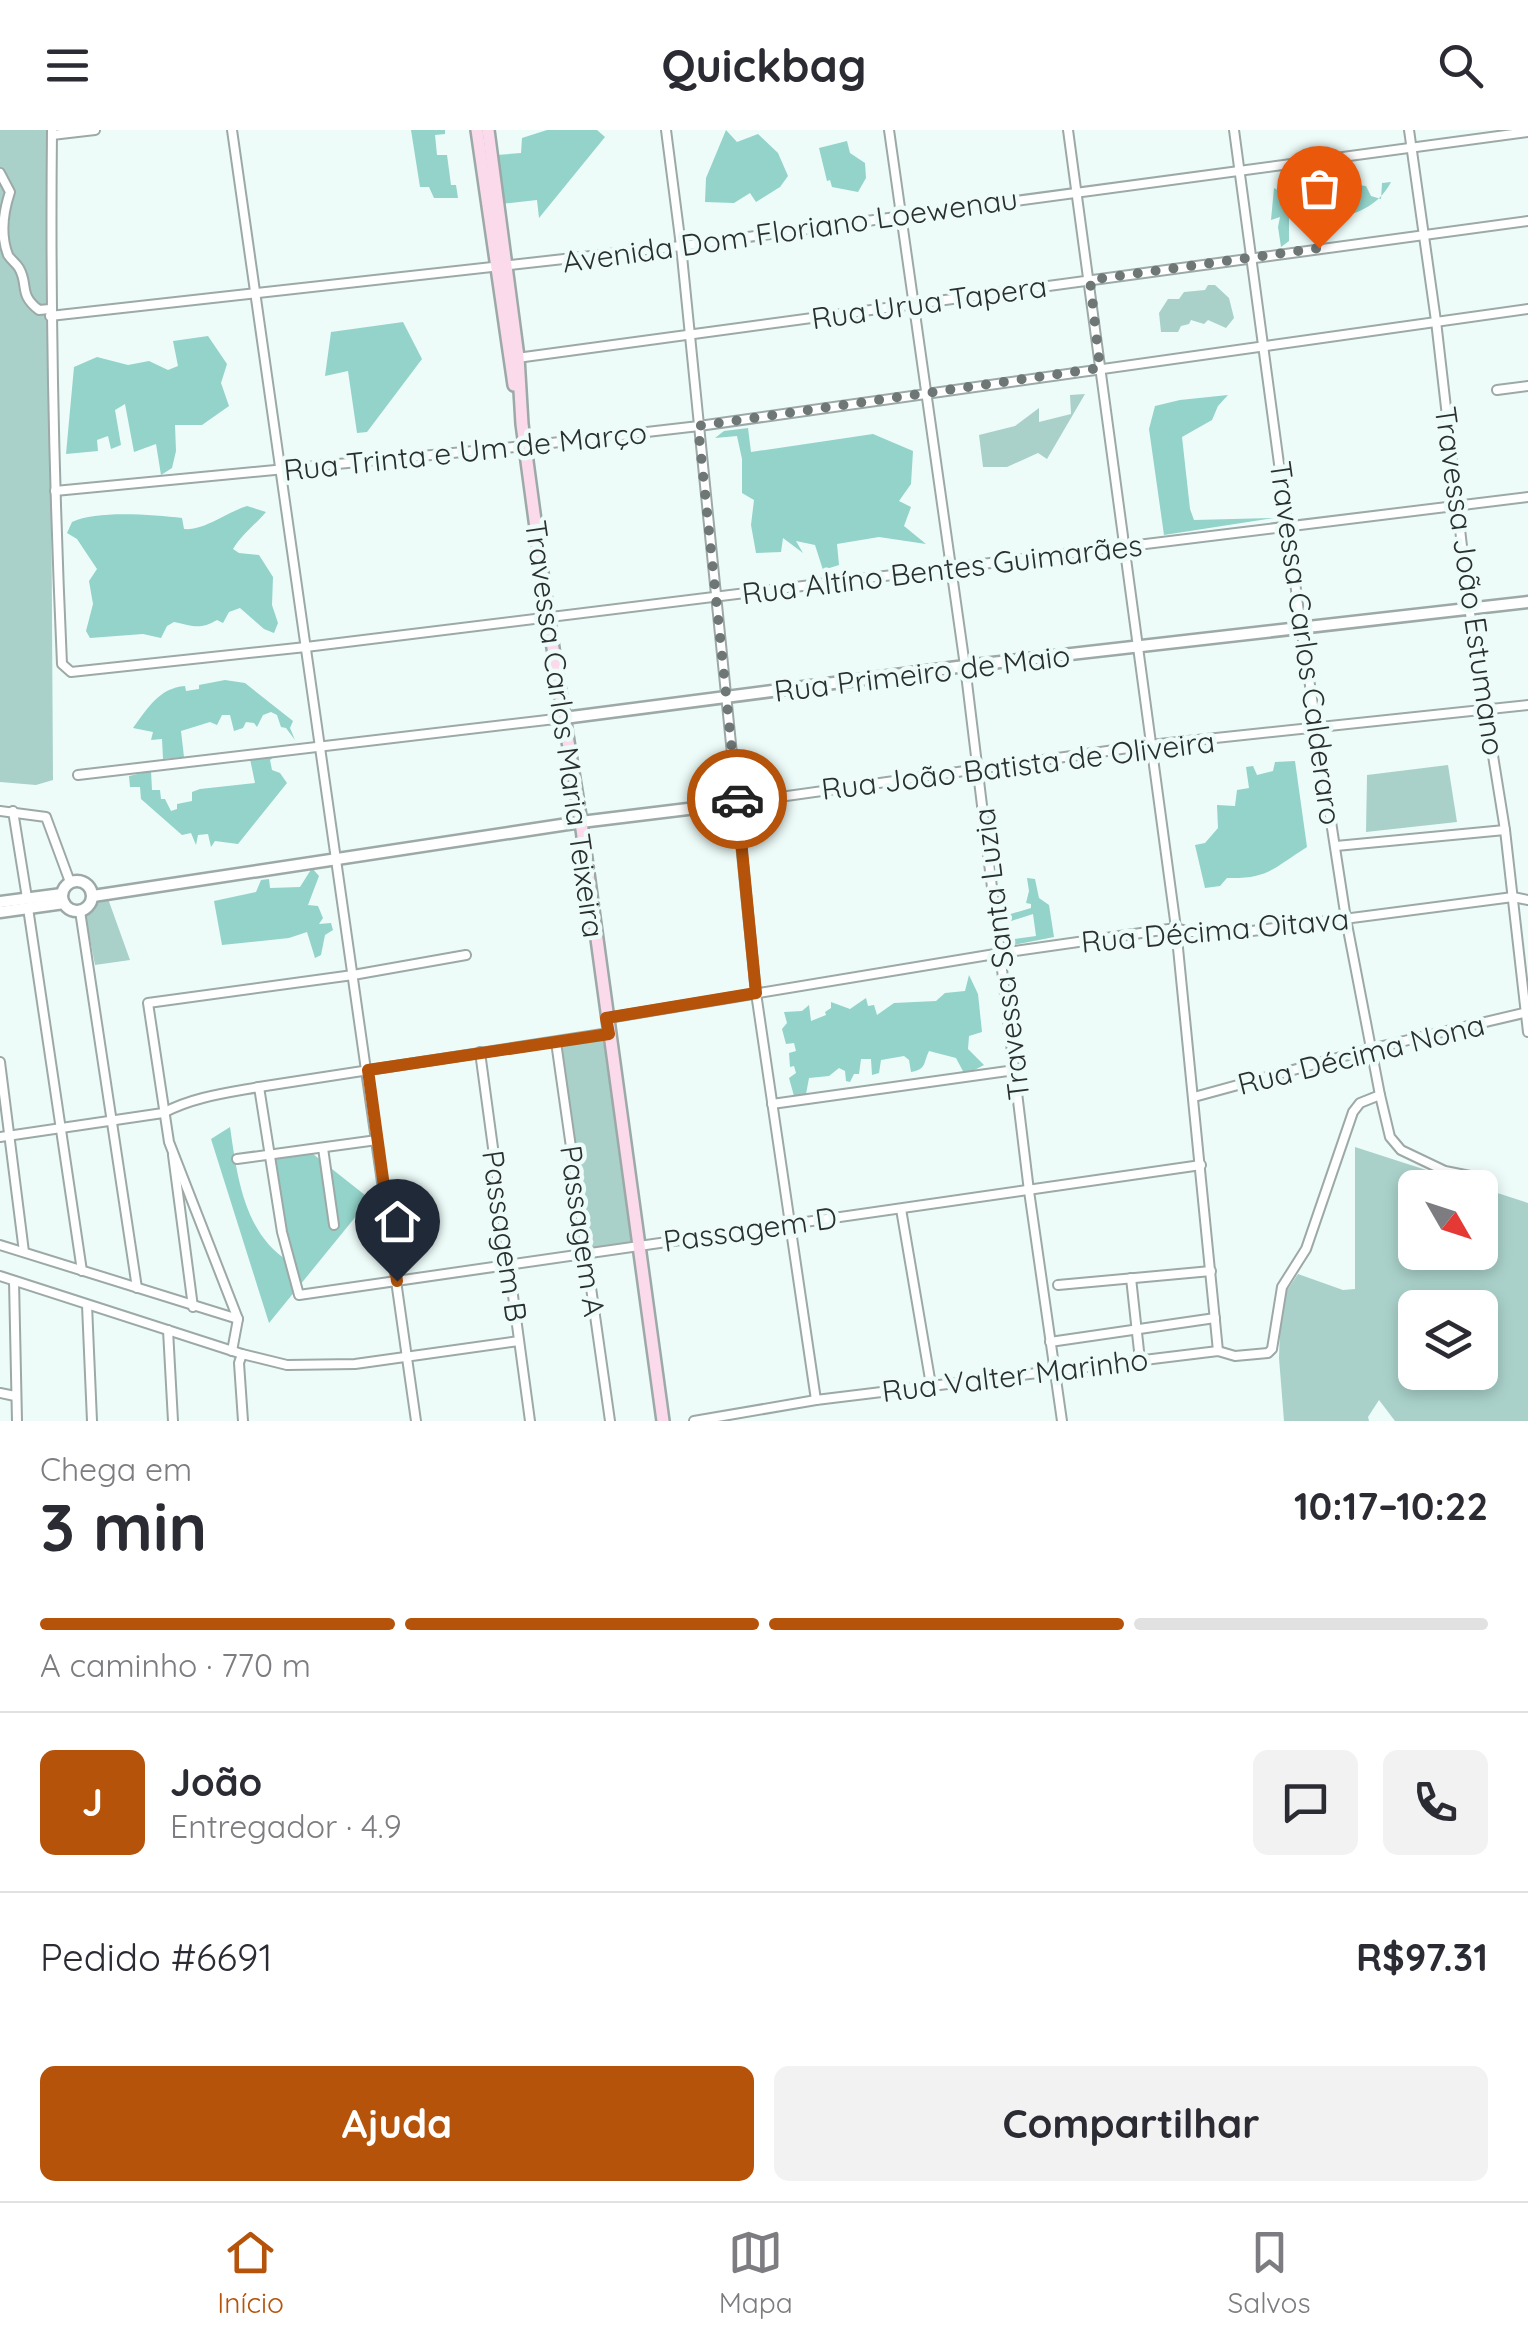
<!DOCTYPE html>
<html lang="pt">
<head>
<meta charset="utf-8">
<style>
  :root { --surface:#fff; --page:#f2f2f3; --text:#2b2b33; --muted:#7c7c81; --line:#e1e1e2; --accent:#b45309 }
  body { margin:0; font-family:Quicksand,sans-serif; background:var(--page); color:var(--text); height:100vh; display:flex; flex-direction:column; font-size:38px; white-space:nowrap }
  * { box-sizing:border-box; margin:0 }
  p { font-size:32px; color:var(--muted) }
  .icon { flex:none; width:55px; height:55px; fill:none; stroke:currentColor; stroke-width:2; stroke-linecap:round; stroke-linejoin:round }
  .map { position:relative; height:1291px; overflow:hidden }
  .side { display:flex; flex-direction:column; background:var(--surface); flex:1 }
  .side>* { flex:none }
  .needle { width:65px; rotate:129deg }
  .controls { position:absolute; left:1398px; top:1040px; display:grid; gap:20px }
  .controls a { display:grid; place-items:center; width:100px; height:100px; border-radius:15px; background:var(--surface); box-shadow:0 5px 15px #0003; font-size:50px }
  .pin { position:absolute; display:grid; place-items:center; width:85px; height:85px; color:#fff; margin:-102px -42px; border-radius:50% 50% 50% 0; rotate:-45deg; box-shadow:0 0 10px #0007 }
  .pin .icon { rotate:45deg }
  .courier { position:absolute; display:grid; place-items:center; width:100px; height:100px; margin:-50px; border:8px solid #b45309; border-radius:50%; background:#fff; color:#222; box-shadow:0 2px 12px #0007 }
  .headline em { font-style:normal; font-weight:700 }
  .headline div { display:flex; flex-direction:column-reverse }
  .headline { display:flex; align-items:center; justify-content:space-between; height:170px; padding:0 40px }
  h1 { font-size:65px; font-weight:700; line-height:75px }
  .bar { display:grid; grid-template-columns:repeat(4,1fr); gap:15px 10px; align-content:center; height:120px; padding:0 40px }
  .bar i { height:12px; border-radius:8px; background:var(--line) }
  .bar .on { background:var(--accent) }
  .bar p { grid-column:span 4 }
  .line { display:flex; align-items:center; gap:25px; padding:0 40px; border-top:2px solid var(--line) }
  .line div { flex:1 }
  .round { display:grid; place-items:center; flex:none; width:105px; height:105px; border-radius:15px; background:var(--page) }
  .cta { display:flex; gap:20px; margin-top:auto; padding:20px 40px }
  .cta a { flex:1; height:115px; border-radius:15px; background:var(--accent); color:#fff; font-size:40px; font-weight:700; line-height:115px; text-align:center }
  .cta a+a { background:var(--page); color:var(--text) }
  header { display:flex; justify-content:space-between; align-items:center; height:130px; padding:0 40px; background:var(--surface); font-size:45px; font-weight:700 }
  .tab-bar { display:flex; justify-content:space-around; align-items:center; height:140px; border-top:2px solid var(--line); background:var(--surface); font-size:28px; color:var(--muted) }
  .tab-bar a { display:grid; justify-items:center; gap:5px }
  .tab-bar .on { color:var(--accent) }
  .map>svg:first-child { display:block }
  .green { fill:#a9d1ca; fill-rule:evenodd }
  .forest { fill:#93d3ca }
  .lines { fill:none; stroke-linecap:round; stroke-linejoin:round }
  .minor-casing { stroke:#9ca9a7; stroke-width:12 }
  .tertiary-casing { stroke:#9ca9a7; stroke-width:15 }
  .secondary-casing { stroke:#9ca9a7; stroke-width:16 }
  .minor { stroke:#fff; stroke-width:8 }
  .tertiary { stroke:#fff; stroke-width:10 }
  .secondary { stroke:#fbdaec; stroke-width:11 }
  .done { stroke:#6e7776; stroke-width:10; stroke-dasharray:0 18 }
  .route { stroke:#b45309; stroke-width:12 }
  .labels { text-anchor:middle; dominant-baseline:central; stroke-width:9; stroke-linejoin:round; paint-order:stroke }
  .street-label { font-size:30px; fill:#2a302f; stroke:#edfcf9 }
</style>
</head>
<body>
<header><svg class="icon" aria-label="menu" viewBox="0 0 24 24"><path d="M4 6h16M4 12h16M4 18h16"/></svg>Quickbag<svg class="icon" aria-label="search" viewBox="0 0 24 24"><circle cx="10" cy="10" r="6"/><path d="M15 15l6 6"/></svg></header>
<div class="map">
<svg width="1528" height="1291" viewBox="0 0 1528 1291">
  <rect width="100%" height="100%" fill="#edfcf9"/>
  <g class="green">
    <path d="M 0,0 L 49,0 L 53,650 L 36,655 L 0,652 Z"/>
    <path d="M 1208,155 L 1215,155 L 1229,168 L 1234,188 L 1226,198 L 1208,190 L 1204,194 L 1191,190 L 1189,194 L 1181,196 L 1178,202 L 1161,202 L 1159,183 L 1168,169 L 1179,169 L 1184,162 L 1205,160 Z"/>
    <path d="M 1085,264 L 1047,329 L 1038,323 L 1007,337 L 983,337 L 979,305 L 1015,296 L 1039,278 L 1039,292 L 1071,284 L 1070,265 Z"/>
    <path d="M 1448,635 L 1457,692 L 1366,702 L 1367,645 Z"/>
    <path d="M 107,766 L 130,830 L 95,835 L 85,784 L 98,769 Z"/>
    <path d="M 603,909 L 632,1113 L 589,1119 L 561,914 Z"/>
    <path d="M 1355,1017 L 1528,1073 L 1528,1291 L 1395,1291 L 1379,1270 L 1368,1287 L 1369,1291 L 1284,1291 L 1279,1228 L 1281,1169 L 1298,1144 L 1343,1160 L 1355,1159 ZM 1415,1058 L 1480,1058 L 1480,1122 L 1415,1122 ZM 1415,1178 L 1480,1178 L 1480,1242 L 1415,1242 Z"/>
  </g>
  <g class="forest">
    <path d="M 411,0 L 445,0 L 445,4 L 435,5 L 437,25 L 447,25 L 451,55 L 456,55 L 458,68 L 434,68 L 429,57 L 420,57 Z"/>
    <path d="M 547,0 L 597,0 L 605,7 L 539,88 L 537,70 L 500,74 L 497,25 L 521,23 L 522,8 Z"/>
    <path d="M 726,0 L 737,12 L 758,4 L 778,23 L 788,46 L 780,57 L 756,72 L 750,63 L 734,73 L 705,72 L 706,48 Z"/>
    <path d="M 847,11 L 850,23 L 865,33 L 866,48 L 858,62 L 832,57 L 830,50 L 827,51 L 819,18 Z"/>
    <path d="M 1391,52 C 1379,76 1354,86 1327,90 L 1324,76 L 1289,83 L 1289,111 L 1281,117 L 1278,97 L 1280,87 L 1271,90 L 1274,58 L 1286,65 L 1343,53 L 1366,56 L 1371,66 L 1381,69 L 1382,53 Z"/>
    <path d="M 403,192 L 422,229 L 367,302 L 357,303 L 348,241 L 325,246 L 331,202 Z"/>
    <path d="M 208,206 L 227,234 L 221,253 L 229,276 L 202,295 L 175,295 L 176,321 L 172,338 L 161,345 L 156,314 L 134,322 L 125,274 L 115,280 L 121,315 L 111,319 L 108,306 L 97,310 L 98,321 L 66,324 L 74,237 L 97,227 L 128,235 L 149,231 L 168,240 L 178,236 L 173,211 Z"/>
    <path d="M 1228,265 L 1218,276 L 1212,290 L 1182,307 L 1190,379 L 1194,390 L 1274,388 L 1164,405 L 1149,299 L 1155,276 L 1180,270 Z"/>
    <path d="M 748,298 L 751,322 L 873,304 L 913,321 L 911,354 L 899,371 L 911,377 L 904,396 L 926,414 L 879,407 L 837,414 L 839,435 L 823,440 L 815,415 L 796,411 L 803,423 L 783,408 L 781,422 L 756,423 L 751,395 L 754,370 L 742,363 L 742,329 L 737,306 L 715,308 L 724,301 Z"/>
    <path d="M 247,376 L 266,382 C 254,396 243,403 233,419 L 239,423 L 259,425 L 273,447 L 272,475 L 278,493 L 274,503 L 264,499 L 240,478 L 229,482 L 223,493 L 217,490 C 200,500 193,496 174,492 L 167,496 L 161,508 L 143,504 L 90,508 L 86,501 L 93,474 L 89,451 L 97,439 L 77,409 L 67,403 L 72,392 C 97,380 153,385 182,388 L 184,399 C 204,401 227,382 247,376 Z"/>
    <path d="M 225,550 L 245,553 L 293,591 L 290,598 L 295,610 L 286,598 L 281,597 L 277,585 L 271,582 L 263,585 L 257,597 L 254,593 L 246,592 L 243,598 L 234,601 L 230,585 L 222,585 L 217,595 L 210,592 L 181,601 L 184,627 L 163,629 L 162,609 L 151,610 L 153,602 L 133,598 C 148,578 159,558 185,556 L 186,561 L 199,559 L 199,555 Z"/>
    <path d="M 274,627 L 270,630 L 272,640 L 280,643 L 287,653 L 238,714 L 215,711 L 211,717 L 208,704 L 198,705 L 196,715 L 191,703 L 182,705 L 141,669 L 140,657 L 130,657 L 129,646 L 151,641 L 152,660 L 160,660 L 161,669 L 165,669 L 171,681 L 177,679 L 177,674 L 192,671 L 192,662 L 200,659 L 255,653 L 250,629 Z"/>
    <path d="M 1295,631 L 1307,717 C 1272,739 1268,749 1227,748 L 1220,756 L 1205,758 L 1195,715 L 1205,713 L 1218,698 L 1217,675 L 1235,676 L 1237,660 L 1249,658 L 1246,637 L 1253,636 L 1257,645 L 1273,641 L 1275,632 Z"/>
    <path d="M 312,738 L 319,746 L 308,775 L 318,776 L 323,788 L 319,794 L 331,793 L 333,800 L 325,805 L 321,825 L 315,828 L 307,802 L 289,808 L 222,815 L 214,771 L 256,762 L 261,750 L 269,749 L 270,758 L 300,757 Z"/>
    <path d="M 1027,748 L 1035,749 L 1039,768 L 1049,775 L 1054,807 L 1009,816 L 1007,810 L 1036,806 L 1033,784 L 1005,793 L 1004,786 L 1031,778 L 1031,774 L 1026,773 L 1029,761 Z"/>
    <path d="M 969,845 L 978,864 L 982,902 L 969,906 L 968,919 L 984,935 L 965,945 L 956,928 L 929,921 C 923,933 927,939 911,942 L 909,930 L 904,926 L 881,930 L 879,943 L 872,945 L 871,929 L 861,929 L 859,944 L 854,944 L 850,952 L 846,951 L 845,941 L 839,938 L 829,946 L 809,948 L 806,964 L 794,966 L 789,948 L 796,943 L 794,936 L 790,937 L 789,923 L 796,921 L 794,913 L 786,914 L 782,899 L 787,893 L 784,882 L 802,881 L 809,875 L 811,891 L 826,885 L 825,882 L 831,878 L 831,872 L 850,879 L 866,868 L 868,876 L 874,875 L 877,885 L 894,873 L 936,871 L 945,863 L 965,861 Z"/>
    <path d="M 230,997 C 237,1045 244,1105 290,1132 L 271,1026 L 312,1020 L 313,1024 L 370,1069 L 269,1193 L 211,1009 Z"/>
  </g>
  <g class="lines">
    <defs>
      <g id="minor">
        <path d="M 52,0 C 50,178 54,356 62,534 L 71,542 L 306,517 L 1528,367"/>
        <path d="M 232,0 L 416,1291"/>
        <path d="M 666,0 L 681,116 L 756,863 L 816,1270"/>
        <path d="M 889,0 L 965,536 L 1029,1061 L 1062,1291"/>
        <path d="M 1068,0 L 1176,798 L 1218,1221"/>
        <path d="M 1234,0 L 1301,497 L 1346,789 L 1380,965 L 1390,1007 L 1401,1020 L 1445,1041 L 1470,1046"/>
        <path d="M 1409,0 L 1436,191 L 1469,477 L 1505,700 L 1528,902"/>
        <path d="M 52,5 L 95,0"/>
        <path d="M 0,43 L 10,62 C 3,83 0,104 8,125 C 11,130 16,133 19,138 C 29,155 18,164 39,180 L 50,179"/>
        <path d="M 50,186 L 681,116 L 1528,2"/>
        <path d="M 517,228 L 1528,91"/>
        <path d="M 1497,260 L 1528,256"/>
        <path d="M 55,361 L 525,316 L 699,296 L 1528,179"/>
        <path d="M 78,645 L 564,588"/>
        <path d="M 737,673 L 1150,615 L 1528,575"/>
        <path d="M 0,681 L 46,687 L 70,752"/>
        <path d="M 13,681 L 27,768"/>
        <path d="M 1336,716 L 1505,700"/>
        <path d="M 28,778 L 82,1141"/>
        <path d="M 80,781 L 137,1158"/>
        <path d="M 608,888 L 1001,823 L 1176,798 L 1190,802 L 1244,802 L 1513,767 L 1528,770"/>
        <path d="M 556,912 L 610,1291"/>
        <path d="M 480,922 L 530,1291"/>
        <path d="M 0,932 L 24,1122"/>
        <path d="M 259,957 L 282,1102 L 299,1165 L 1201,1035"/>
        <path d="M 1194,967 L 1370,919 L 1528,882"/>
        <path d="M 772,974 L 1015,940"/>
        <path d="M 0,1007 L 163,983 C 193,967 226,963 259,957 L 609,903"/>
        <path d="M 323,1018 L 334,1095"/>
        <path d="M 173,1025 L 193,1177"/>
        <path d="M 237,1029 L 377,1010"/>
        <path d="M 901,1079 L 931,1255"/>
        <path d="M 0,1115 L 238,1189"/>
        <path d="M 0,1146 L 242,1224 L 287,1235 L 355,1234 L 519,1211"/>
        <path d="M 1131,1148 L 1140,1230"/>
        <path d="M 14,1151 L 17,1291"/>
        <path d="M 1058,1155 L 1211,1141"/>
        <path d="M 87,1175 L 92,1291"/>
        <path d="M 168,1200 L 173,1291"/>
        <path d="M 1050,1212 L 1215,1188"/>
        <path d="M 232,1221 L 238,1189 L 169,1012 L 148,873 L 353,845 L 466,825"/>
        <path d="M 242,1224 L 239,1233 L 243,1291"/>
        <path d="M 0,1263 L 15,1266"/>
        <path d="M 694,1291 L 816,1270 L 1218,1221 L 1235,1226 L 1268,1223 L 1272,1219 L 1282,1157 L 1306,1119 L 1353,982 L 1360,973 L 1380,965"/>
      </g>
      <g id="tertiary">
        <path d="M 564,588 L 965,536 L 1528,472"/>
        <circle cx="77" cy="766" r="15"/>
        <path d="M 93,766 L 581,692 L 737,673"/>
        <path d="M 0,772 L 62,764"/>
        <path d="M 0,782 L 64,773"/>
      </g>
      <g id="secondary">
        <path d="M 477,0 L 514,255"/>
        <path d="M 488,0 L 518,227 L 522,294 L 548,487 L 581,692 L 663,1291"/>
      </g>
    </defs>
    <use href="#minor" class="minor-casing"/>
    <use href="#tertiary" class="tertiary-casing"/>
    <use href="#secondary" class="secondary-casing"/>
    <use href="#minor" class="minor"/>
    <use href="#tertiary" class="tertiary"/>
    <use href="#secondary" class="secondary"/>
  </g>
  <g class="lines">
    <path class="done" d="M 737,669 L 698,296 L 1100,238 L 1090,150 L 1319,118"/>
    <path class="route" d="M 397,1151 L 368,940 L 609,904 L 606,888 L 756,863 L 737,669"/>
  </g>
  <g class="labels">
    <g class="street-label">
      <text transform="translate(790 100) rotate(-8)">Avenida Dom Floriano Loewenau</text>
      <text transform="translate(929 172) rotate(-8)">Rua Urua Tapera</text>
      <text transform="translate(465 321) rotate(-6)">Rua Trinta e Um de Março</text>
      <text transform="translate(942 439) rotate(-7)">Rua Altíno Bentes Guimarães</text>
      <text transform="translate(1470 451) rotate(82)">Travessa João Estumano</text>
      <text transform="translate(1306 513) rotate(82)">Travessa Carlos Calderaro</text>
      <text transform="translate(922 543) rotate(-7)">Rua Primeiro de Maio</text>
      <text transform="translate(565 599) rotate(82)">Travessa Carlos Maria Teixeira</text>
      <text transform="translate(1018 635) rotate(-7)">Rua João Batista de Oliveira</text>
      <text transform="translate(1215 800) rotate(-5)">Rua Décima Oitava</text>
      <text transform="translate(1001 824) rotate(-97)">Travessa Santa Luzia</text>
      <text transform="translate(1361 924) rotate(-14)">Rua Décima Nona</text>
      <text transform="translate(750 1099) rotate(-8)">Passagem D</text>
      <text transform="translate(583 1101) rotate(82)">Passagem A</text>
      <text transform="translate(505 1106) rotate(82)">Passagem B</text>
      <text transform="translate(1015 1245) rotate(-7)">Rua Valter Marinho</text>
    </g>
  </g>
</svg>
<div class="controls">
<a><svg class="needle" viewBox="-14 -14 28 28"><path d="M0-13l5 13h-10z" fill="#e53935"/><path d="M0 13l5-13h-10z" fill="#7c7c81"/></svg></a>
<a><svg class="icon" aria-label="layers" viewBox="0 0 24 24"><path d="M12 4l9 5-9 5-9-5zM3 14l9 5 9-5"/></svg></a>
</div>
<div class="pin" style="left:1319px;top:118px;background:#ea580c"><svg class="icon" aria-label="bag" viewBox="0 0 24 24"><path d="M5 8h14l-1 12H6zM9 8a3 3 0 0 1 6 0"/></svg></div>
<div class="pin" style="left:397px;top:1151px;background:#1f2937"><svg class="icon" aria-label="home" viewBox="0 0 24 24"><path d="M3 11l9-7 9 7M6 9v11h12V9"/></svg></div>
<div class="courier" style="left:737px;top:669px"><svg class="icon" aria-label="car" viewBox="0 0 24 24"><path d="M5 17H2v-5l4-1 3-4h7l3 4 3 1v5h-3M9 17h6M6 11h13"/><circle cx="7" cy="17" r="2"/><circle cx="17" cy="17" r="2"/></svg></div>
</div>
<section class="side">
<div class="headline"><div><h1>3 min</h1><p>Chega em</p></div><em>10:17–10:22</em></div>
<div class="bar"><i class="on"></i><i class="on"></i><i class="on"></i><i></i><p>A caminho · 770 m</p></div>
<div class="line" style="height:180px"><b class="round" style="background:var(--accent);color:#fff">J</b><div><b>João</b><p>Entregador · 4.9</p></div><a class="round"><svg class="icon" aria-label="chat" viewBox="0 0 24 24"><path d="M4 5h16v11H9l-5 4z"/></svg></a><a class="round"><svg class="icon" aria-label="phone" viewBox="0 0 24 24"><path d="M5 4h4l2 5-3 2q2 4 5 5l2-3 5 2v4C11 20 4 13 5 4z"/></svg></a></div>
<div class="line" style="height:130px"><div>Pedido #6691</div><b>R$97.31</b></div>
<div class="cta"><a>Ajuda</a><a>Compartilhar</a></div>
</section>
<nav class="tab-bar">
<a class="on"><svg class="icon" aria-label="home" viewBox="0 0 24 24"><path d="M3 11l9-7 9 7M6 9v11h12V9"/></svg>Início</a>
<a><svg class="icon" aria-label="map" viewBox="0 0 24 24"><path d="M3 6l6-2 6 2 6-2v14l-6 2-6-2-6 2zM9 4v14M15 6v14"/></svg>Mapa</a>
<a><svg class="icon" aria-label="saved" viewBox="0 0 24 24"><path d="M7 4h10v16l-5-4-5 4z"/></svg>Salvos</a>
</nav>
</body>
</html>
